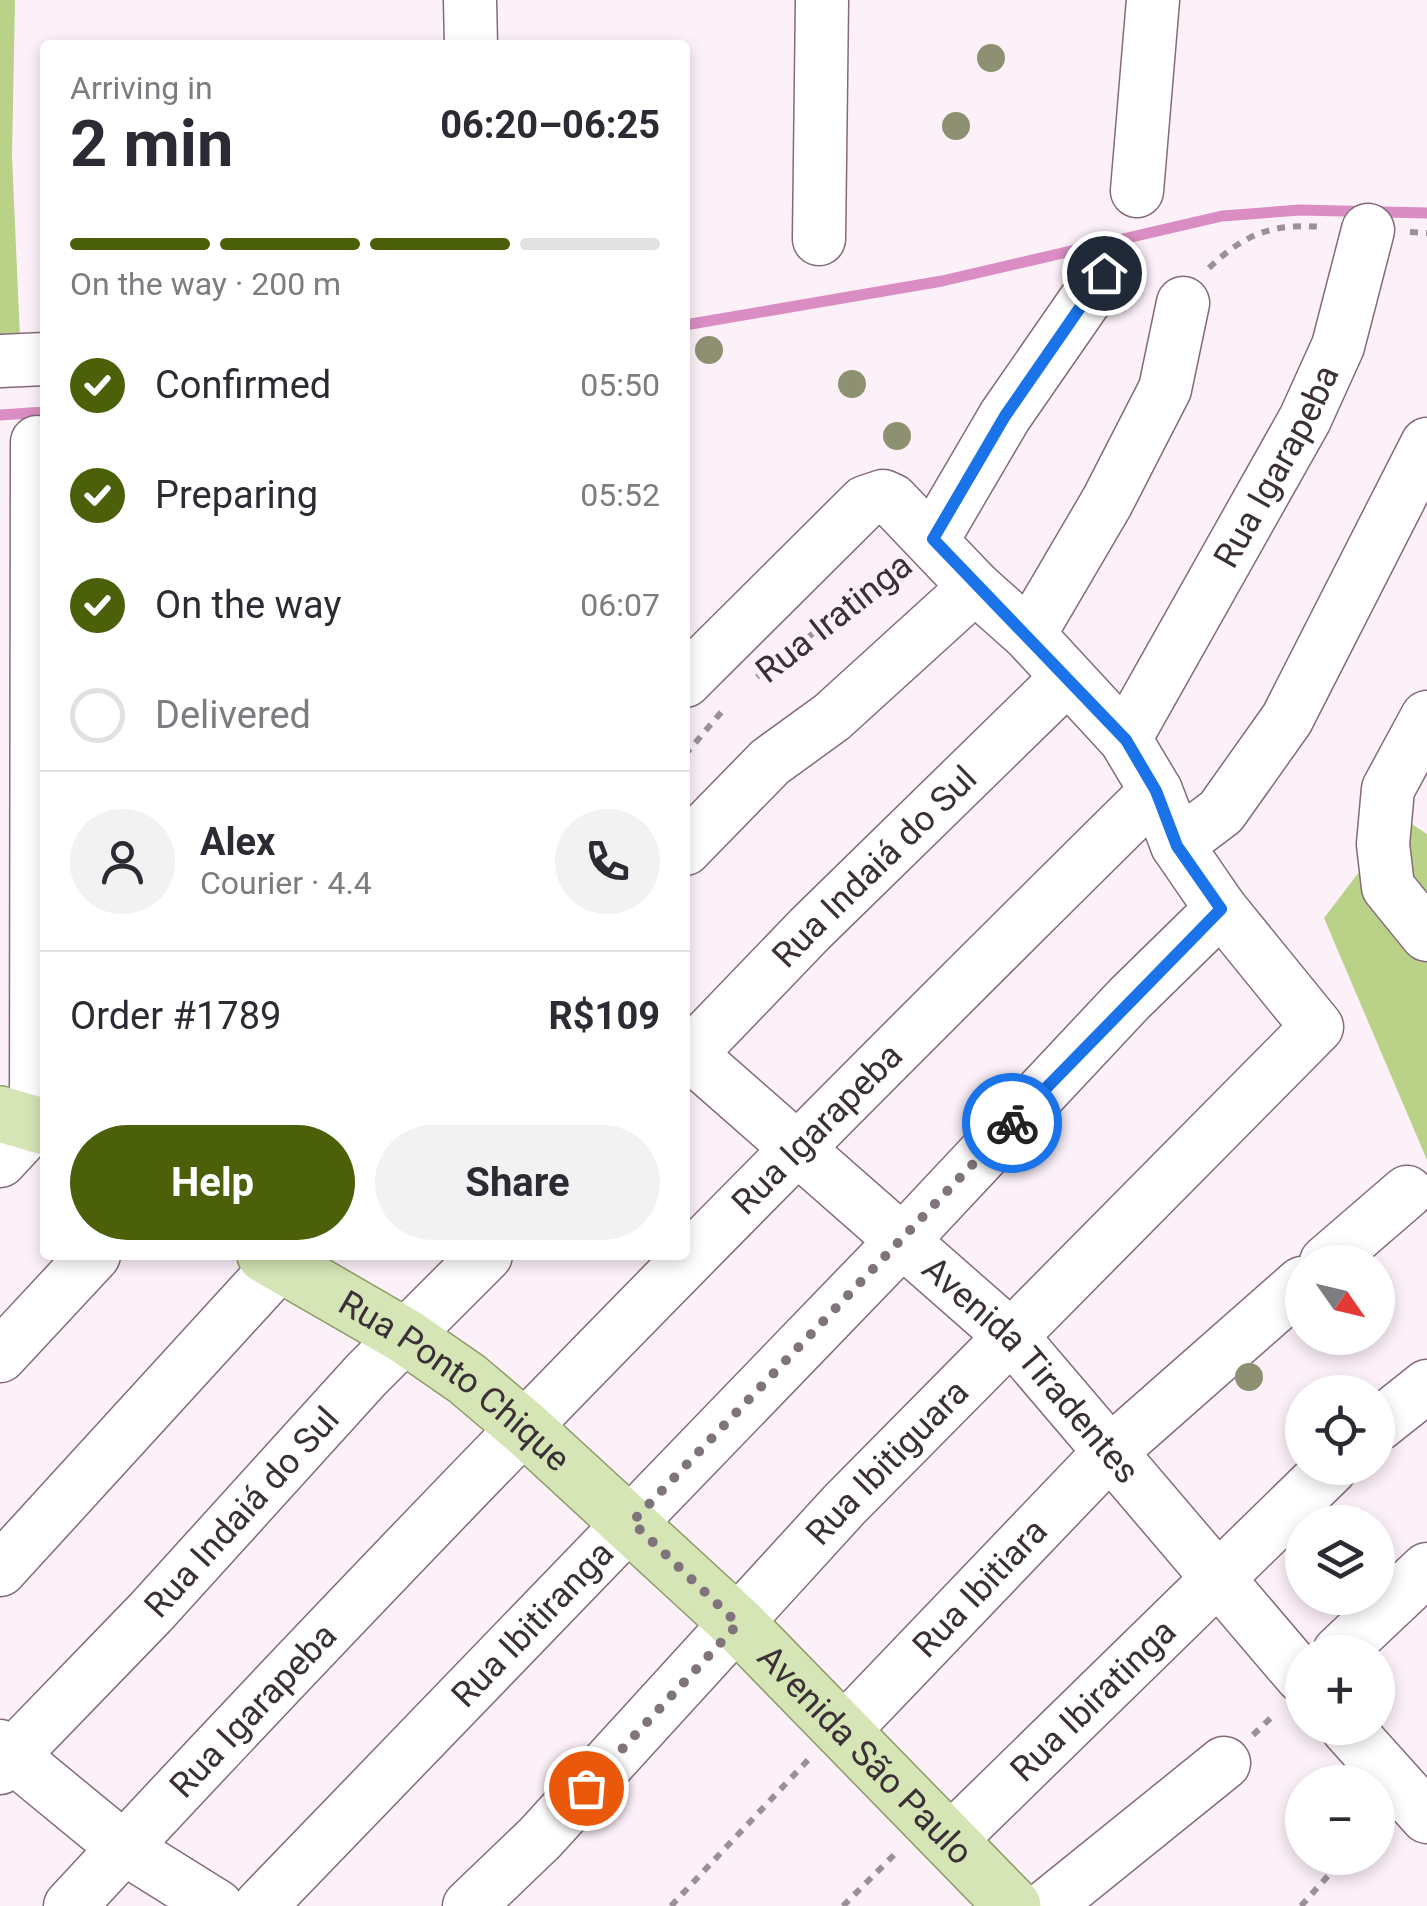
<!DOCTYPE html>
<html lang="en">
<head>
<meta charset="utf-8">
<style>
  :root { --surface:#fff; --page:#f2f2f3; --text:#2b2b33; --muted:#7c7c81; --line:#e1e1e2; --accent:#4b6009 }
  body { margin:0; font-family:Roboto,sans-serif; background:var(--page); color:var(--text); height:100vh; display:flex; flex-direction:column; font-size:38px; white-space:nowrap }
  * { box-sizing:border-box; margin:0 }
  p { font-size:32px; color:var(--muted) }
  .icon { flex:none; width:55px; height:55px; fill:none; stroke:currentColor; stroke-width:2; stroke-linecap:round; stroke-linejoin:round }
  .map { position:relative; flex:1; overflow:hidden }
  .panel { position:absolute; left:40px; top:40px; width:650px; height:1220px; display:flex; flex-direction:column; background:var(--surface); border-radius:10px; box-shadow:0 5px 15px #0003 }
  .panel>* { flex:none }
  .needle { width:65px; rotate:124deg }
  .fabs { position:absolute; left:1285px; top:1245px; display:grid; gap:20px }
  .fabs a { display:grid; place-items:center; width:110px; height:110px; border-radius:50%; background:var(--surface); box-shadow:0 5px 15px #0003; font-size:50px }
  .pin { position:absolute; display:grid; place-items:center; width:85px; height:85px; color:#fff; margin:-42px; border:5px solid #fff; border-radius:50%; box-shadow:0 2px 10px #0007 }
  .courier { position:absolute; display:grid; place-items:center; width:100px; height:100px; margin:-50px; border:8px solid #1a73e8; border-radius:50%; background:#fff; color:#222; box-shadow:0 2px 12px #0007 }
  .head em { font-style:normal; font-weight:700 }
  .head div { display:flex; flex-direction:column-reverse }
  .head { display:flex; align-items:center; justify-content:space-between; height:170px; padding:0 30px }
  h1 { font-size:65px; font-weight:700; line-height:75px }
  .bar { display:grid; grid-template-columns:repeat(4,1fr); gap:15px 10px; align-content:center; height:120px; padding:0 30px }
  .bar i { height:12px; border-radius:8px; background:var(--line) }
  .bar .on { background:var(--accent) }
  .bar p { grid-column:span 4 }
  .line { display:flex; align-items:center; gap:25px; padding:0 30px; border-top:2px solid var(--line) }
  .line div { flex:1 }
  .round { display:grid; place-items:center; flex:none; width:105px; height:105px; border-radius:52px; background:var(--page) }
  ol { padding:0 30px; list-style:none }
  li { display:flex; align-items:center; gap:30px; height:110px }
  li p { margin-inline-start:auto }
  li .icon { padding:10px; border-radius:50%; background:var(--accent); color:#fff; stroke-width:4 }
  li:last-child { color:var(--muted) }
  li i { width:55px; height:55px; border:5px solid var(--line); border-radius:50% }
  .action { display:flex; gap:20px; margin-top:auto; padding:20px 30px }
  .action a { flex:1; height:115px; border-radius:60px; background:var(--accent); color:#fff; font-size:40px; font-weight:700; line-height:115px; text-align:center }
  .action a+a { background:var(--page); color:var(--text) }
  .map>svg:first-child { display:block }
  .green { fill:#b9d287 }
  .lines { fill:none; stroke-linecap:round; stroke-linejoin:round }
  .stream { stroke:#da8dc2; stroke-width:11 }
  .minor-casing { stroke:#846a7b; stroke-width:55 }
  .major-casing { stroke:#8d9b68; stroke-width:58 }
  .path { stroke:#9b9097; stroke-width:6; stroke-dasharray:8 8; stroke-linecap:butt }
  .minor { stroke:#fff; stroke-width:52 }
  .major { stroke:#d5e5b5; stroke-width:55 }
  .tree { fill:#8e9171 }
  .done { stroke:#7f747b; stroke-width:10; stroke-dasharray:0 18 }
  .route { stroke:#1a73e8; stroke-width:12 }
  .labels { text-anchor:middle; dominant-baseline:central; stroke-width:10; stroke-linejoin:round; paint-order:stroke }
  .street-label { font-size:35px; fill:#3b3037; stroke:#fdf1f9 }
</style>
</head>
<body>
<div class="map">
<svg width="1427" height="1906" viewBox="0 0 1427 1906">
  <rect width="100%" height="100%" fill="#fdf1f9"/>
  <g class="green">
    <path d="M 0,0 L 15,0 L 12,156 L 20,338 L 0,340 Z"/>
    <path d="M 1401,817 L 1427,834 L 1427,1160 L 1324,918 Z"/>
  </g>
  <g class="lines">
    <g class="stream">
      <path d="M 685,325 L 942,281 L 1222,216 L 1300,210 L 1427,213"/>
      <path d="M 0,415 L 45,412"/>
    </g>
    <defs>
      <g id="minor">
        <path d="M 470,0 L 471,45"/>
        <path d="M 1137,191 L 1153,0"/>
        <path d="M 819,239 L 822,0"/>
        <path d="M 0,361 L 45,359"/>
        <path d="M 933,539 L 1005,416 L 1104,273"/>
        <path d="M 1029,635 L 1107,502 L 1165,389 L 1183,303"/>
        <path d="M 1427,717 L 1388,789 L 1383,844 L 1388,887 L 1427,935"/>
        <path id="s1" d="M 1125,739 L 1305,419 L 1338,346 L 1368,230"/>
        <path d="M 1177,845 L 1221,812 L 1287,719 L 1427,444"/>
        <path d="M 685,849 L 770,762 L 832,717 L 975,587"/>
        <path id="s2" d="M 685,1050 L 1013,1338 L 1302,1677"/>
        <path id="s3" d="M 685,1059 L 810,929 L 1066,679"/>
        <path d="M 0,1161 L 36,1122 L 37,442"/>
        <path d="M 1326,1262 L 1407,1192"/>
        <path d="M 0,1356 L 94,1255"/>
        <path d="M 1378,1425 L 1427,1386"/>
        <path d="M 0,1570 L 288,1255"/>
        <path d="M 1339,1652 L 1427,1569"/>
        <path d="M 1347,1728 L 1427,1817"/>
        <path id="s4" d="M 843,1731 L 1109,1453 L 1302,1283"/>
        <path d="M 0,1746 L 124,1848 L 217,1906"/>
        <path id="s5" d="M 0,1768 L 151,1612 L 366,1375 L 486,1255"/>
        <path id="s6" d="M 950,1840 L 1331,1468"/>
        <path id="s7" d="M 70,1906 C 422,1525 787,1155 1156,791"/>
        <path id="s8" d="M 260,1906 L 903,1240 L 1129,999 L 1221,909"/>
        <path id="s9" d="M 469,1906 L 540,1838 L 844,1505 L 1317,1027 L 1221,909 L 1177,845 L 1156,791 L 1125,739 L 1029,635 L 975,587 L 892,500 L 883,496 L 865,502 L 685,681"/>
        <path d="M 1047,1906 L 1224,1763"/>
      </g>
      <g id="major">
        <path d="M 0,1114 L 45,1127"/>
        <path id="s10" d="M 265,1255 L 405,1336 L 467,1379 L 526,1429 L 739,1625 L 1013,1906"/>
      </g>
    </defs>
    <use href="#minor" class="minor-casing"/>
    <use href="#major" class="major-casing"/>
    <g class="path">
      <path d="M 1410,232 L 1427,233"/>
      <path d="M 1209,268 C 1245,233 1274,223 1323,227"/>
      <path d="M 757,677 L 897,568"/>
      <path d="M 685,755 L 723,710"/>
      <path d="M 1253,1735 L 1276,1713"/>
      <path d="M 671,1906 L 808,1760"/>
      <path d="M 843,1906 L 899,1850"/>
      <path d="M 1301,1906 L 1344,1858"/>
    </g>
    <use href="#minor" class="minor"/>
    <use href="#major" class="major"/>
  </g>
  <g class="tree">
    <circle cx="991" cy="58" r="14"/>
    <circle cx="956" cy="126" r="14"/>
    <circle cx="709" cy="350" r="14"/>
    <circle cx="852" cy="384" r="14"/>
    <circle cx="897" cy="436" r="14"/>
    <circle cx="1249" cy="1377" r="14"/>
  </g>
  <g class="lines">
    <path class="done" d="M 586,1788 L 738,1624 L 632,1522 L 1012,1123"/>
    <path class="route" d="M 1012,1123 L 1221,909 L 1177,846 L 1156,791 L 1126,740 L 933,539 L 1005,416 L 1104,273"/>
  </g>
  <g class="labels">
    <g class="street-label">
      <text stroke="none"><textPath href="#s1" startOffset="312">Rua Igarapeba</textPath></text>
      <text transform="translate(834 618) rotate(-38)">Rua Iratinga</text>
      <text stroke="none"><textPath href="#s3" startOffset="270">Rua Indaiá do Sul</textPath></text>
      <text stroke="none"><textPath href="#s7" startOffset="1078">Rua Igarapeba</textPath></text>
      <text stroke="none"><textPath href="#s2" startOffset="472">Avenida Tiradentes</textPath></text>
      <text stroke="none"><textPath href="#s10" startOffset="228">Rua Ponto Chique</textPath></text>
      <text stroke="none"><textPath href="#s9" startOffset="610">Rua Ibitiguara</textPath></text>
      <text stroke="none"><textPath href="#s5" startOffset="352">Rua Indaiá do Sul</textPath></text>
      <text stroke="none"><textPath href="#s4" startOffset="198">Rua Ibitiara</textPath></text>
      <text stroke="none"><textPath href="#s8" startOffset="392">Rua Ibitiranga</textPath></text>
      <text stroke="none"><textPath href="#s6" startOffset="200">Rua Ibiratinga</textPath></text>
      <text stroke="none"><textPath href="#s7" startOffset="268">Rua Igarapeba</textPath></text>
      <text stroke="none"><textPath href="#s10" startOffset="785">Avenida São Paulo</textPath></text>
    </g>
  </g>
</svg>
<div class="fabs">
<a><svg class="needle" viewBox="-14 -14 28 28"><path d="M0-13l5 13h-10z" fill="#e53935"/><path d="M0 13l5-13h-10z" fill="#7c7c81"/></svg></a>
<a><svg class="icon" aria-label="locate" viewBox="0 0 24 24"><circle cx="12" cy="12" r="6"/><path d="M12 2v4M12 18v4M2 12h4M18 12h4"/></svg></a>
<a><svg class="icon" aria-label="layers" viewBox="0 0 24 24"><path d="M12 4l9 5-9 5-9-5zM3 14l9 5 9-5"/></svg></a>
<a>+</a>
<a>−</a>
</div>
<div class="pin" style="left:586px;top:1788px;background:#ea580c"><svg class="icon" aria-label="bag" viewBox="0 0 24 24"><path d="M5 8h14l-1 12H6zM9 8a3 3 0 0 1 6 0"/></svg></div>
<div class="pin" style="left:1104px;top:273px;background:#1f2937"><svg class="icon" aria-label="home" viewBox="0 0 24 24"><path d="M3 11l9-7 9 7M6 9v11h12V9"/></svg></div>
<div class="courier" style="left:1012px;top:1123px"><svg class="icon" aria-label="bike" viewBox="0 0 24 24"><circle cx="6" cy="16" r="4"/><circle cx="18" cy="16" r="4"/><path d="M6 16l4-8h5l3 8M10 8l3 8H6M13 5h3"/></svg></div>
<section class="panel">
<div class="head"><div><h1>2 min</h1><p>Arriving in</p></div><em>06:20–06:25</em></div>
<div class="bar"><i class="on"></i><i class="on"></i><i class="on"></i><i></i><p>On the way · 200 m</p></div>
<ol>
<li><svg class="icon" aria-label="check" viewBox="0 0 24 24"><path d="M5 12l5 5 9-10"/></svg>Confirmed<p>05:50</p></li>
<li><svg class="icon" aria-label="check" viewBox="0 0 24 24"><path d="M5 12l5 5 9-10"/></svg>Preparing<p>05:52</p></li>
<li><svg class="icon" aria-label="check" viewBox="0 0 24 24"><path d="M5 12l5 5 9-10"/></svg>On the way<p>06:07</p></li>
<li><i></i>Delivered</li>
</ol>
<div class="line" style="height:180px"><a class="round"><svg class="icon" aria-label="person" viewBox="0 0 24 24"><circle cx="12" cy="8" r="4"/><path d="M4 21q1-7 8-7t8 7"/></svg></a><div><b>Alex</b><p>Courier · 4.4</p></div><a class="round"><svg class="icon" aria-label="phone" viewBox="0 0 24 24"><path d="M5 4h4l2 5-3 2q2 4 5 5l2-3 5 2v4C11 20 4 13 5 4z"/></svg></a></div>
<div class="line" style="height:130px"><div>Order #1789</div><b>R$109</b></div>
<div class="action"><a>Help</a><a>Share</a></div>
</section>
</div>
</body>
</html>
